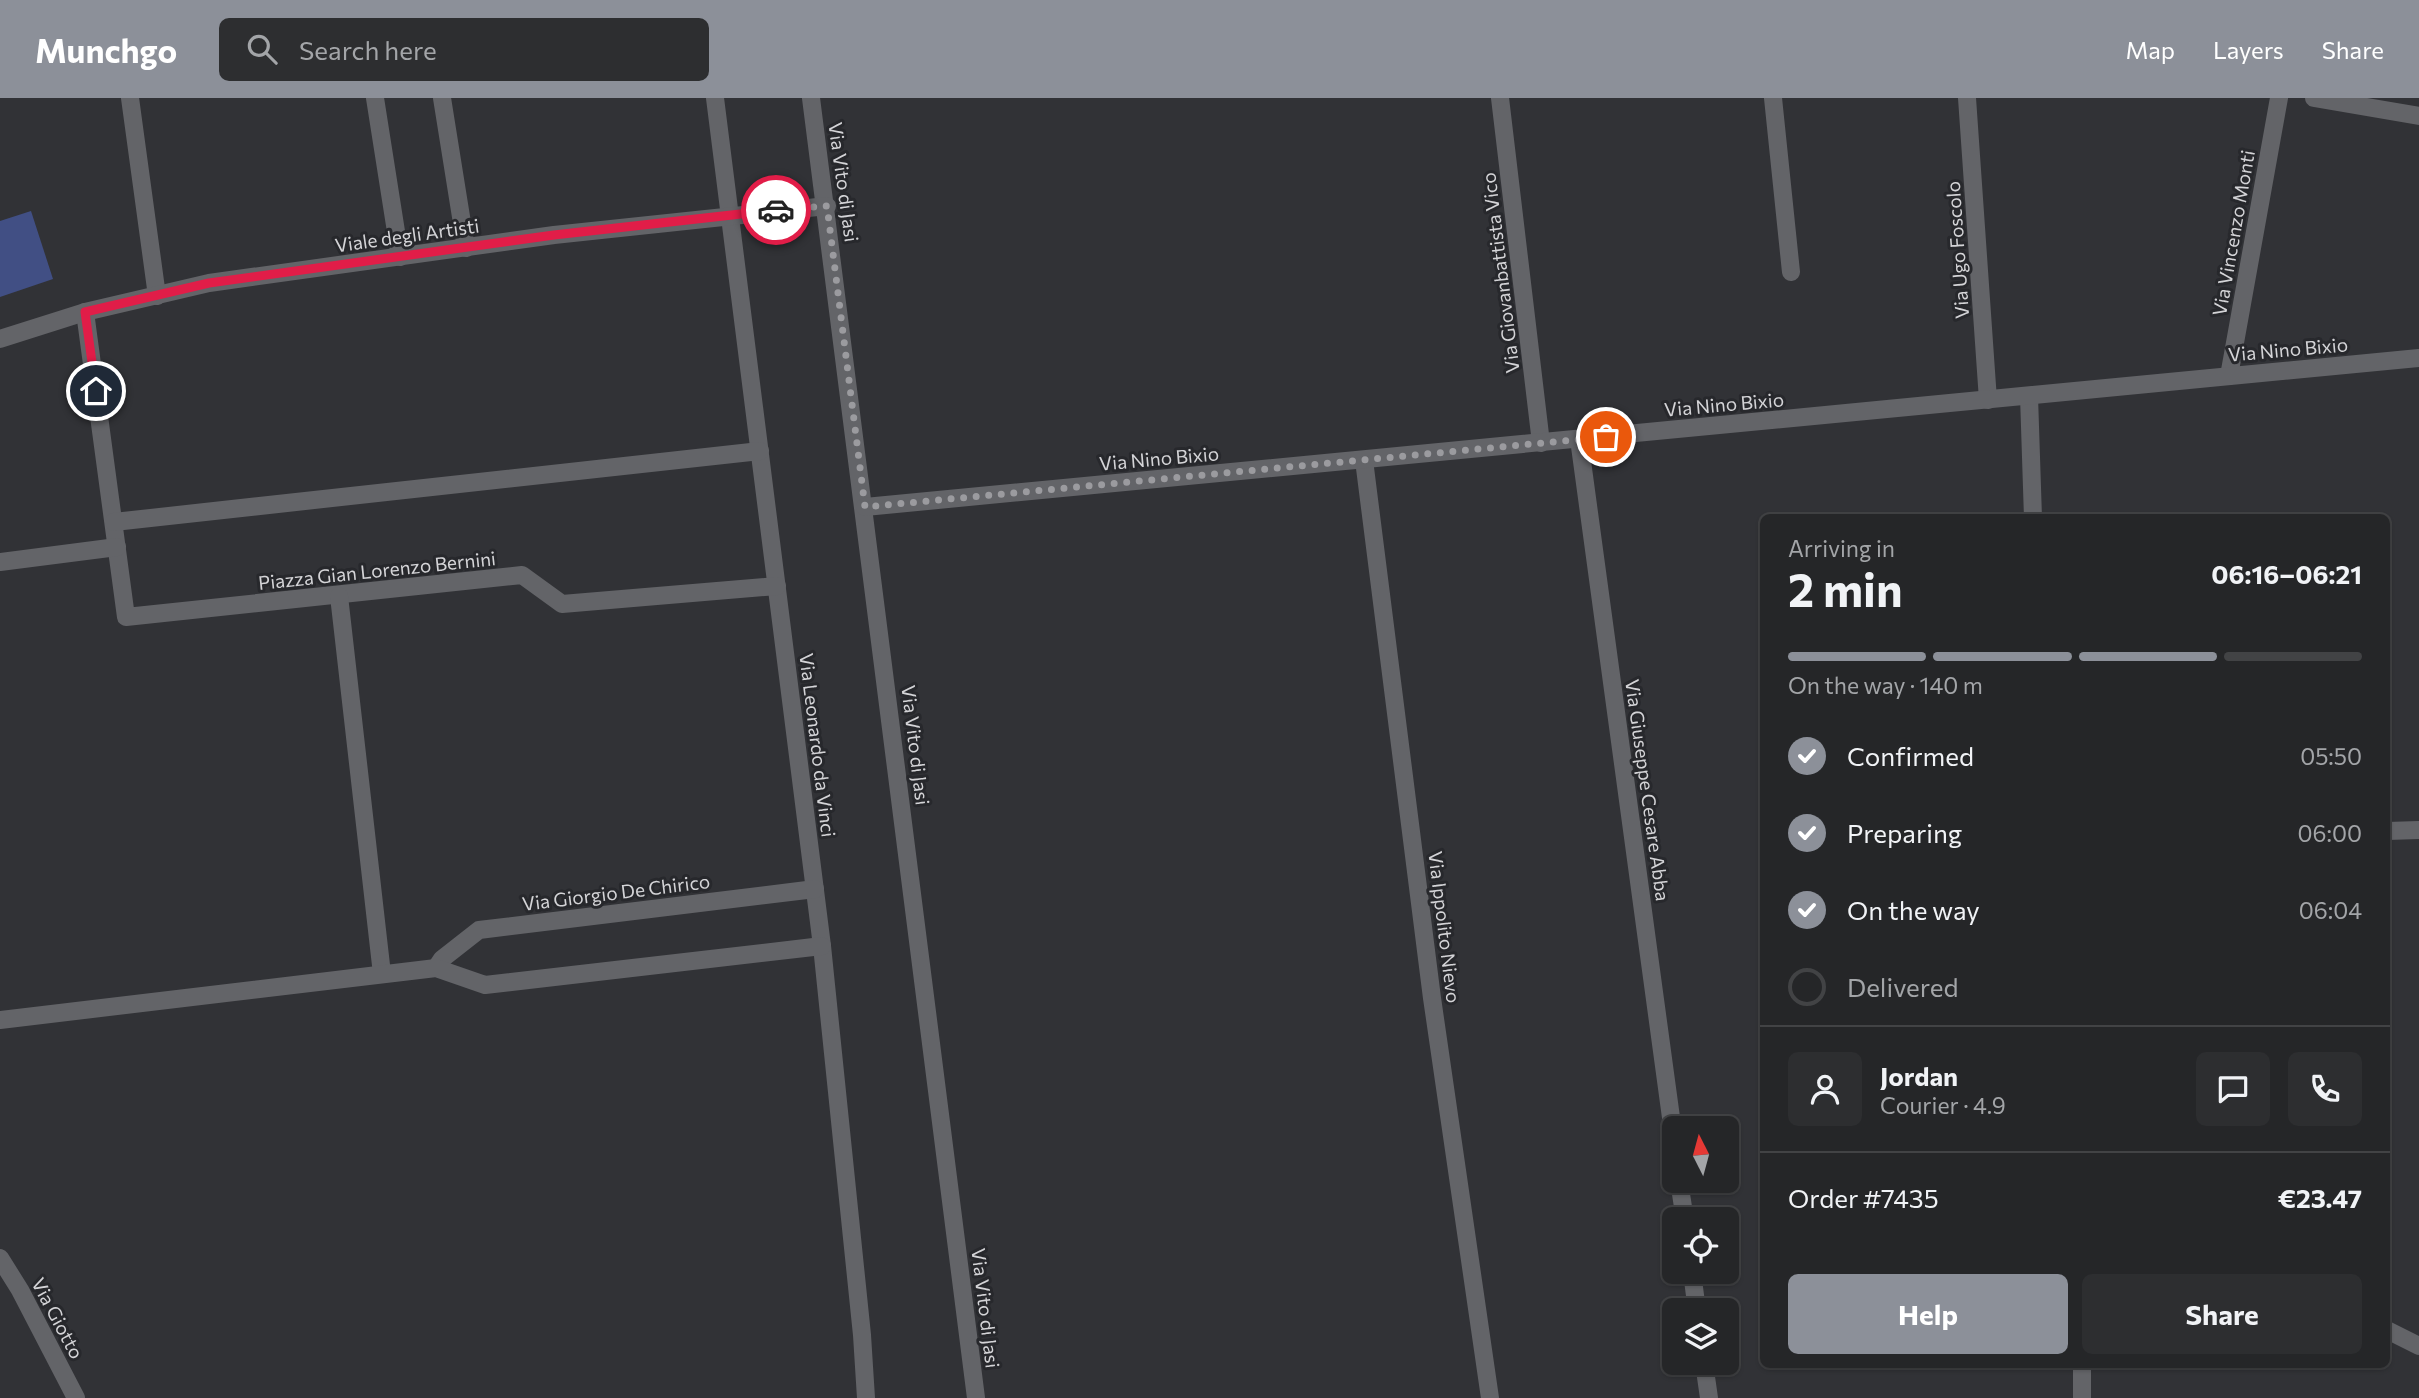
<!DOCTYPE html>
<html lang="en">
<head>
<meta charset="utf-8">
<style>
  :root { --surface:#252628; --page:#2d2e30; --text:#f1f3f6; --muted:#a3a5a8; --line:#424345; --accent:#8c9099 }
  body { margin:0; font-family:Commissioner,sans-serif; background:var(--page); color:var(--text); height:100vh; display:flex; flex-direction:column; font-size:26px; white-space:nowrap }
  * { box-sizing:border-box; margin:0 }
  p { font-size:23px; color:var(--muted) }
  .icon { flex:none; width:38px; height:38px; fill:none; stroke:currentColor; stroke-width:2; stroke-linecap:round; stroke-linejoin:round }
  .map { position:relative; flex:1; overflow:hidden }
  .drawer { position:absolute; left:1760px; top:416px; width:630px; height:854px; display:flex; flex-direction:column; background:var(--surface); border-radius:10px; box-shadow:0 2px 5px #0004,0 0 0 2px var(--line) }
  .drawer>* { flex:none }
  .needle { width:46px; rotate:354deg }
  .buttons { position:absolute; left:1662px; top:1018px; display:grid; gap:14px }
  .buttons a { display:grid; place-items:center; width:77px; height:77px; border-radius:10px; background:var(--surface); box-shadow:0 2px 5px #0004,0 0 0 2px var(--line); font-size:35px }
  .pin { position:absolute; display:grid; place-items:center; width:60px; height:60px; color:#fff; margin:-30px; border:4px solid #fff; border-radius:50%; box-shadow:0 2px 7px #0007 }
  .courier { position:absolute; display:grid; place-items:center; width:70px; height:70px; margin:-35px; border:5px solid #e11d48; border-radius:50%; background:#fff; color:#222; box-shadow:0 2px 9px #0007 }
  .summary em { font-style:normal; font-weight:700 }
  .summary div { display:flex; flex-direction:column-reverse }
  .summary { display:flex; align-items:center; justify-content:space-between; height:119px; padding:0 28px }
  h1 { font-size:46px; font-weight:700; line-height:52px }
  .bar { display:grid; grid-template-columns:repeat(4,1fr); gap:10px 7px; align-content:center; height:84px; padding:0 28px }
  .bar i { height:9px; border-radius:5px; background:var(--line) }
  .bar .selected { background:var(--accent) }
  .bar p { grid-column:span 4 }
  .line { display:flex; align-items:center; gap:18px; padding:0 28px; border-top:2px solid var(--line) }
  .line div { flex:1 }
  .round { display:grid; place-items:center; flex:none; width:74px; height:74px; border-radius:10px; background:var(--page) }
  ol { padding:0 28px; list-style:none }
  li { display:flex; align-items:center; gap:21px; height:77px }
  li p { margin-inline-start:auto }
  li .icon { padding:7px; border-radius:50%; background:var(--accent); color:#fff; stroke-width:4 }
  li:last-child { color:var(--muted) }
  li i { width:38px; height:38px; border:4px solid var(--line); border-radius:50% }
  .primary-button { display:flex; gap:14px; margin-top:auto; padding:14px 28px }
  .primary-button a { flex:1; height:80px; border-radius:10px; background:var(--accent); color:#fff; font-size:28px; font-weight:700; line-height:80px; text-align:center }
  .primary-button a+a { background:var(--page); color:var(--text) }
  header { display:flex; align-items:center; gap:42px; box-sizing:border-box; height:98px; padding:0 35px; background:var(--accent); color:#fff }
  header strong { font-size:33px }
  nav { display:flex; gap:38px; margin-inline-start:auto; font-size:24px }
  .search { width:490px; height:63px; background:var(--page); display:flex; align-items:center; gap:18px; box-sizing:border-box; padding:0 24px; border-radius:10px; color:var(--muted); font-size:26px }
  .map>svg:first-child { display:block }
  .building { fill:#414f84 }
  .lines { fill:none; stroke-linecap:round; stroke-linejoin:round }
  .minor { stroke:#636468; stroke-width:18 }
  .done { stroke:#9b9b9f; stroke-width:7; stroke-dasharray:0 12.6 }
  .route { stroke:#e11d48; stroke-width:9 }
  .labels { text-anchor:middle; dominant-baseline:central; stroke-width:6; stroke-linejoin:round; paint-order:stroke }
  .street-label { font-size:19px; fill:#d4d4d7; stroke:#27282c }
</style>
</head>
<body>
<header>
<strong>Munchgo</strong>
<div class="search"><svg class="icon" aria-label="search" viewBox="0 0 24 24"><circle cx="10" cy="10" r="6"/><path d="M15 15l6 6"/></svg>Search here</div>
<nav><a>Map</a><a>Layers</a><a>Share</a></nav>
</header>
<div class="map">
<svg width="2419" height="1300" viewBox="0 0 2419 1300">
  <rect width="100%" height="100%" fill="#313236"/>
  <path class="building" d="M 31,113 L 53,181 L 0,199 L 0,123 Z"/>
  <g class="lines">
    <g class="minor">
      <path d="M 130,0 L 157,198"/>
      <path d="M 375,0 L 400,159"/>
      <path d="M 442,0 L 466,150"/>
      <path d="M 715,0 L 822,848 L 862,1237 L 866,1300"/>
      <path d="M 811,0 L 976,1300"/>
      <path d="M 1500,0 L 1541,345"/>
      <path d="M 1773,0 L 1791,174"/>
      <path d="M 1967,0 L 1988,302"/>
      <path d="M 2314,0 L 2419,18"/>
      <path d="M 85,214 L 126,519 L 522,477 L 562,506 L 777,488"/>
      <path d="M 0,241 L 85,214 L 209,185 L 554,137 L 827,108"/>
      <path d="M 2229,278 L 2279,0"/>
      <path d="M 2029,298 L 2033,420"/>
      <path d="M 1579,341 L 1675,1049"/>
      <path d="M 1364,362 L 1432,900 L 1490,1300"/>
      <path d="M 865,409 L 2419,260"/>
      <path d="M 114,424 L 760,353"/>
      <path d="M 0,464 L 117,449"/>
      <path d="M 339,498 L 382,876"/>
      <path d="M 2387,733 L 2419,732"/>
      <path d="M 436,870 L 442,861 L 479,832 L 815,791"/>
      <path d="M 0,922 L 436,870 L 485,887 L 822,848"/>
      <path d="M 1679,1083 L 1685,1122"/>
      <path d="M 0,1160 L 20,1192 L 76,1300"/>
      <path d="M 1692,1174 L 1697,1213"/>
      <path d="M 2387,1232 L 2419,1248"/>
      <path d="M 1704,1265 L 1709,1300"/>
      <path d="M 2082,1267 L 2082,1300"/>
    </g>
  </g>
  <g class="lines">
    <path class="done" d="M 776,112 L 827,108 L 865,409 L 1606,339"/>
    <path class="route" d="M 96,293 L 85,214 L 209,185 L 554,137 L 776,112"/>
  </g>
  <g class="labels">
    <g class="street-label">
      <text transform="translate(844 84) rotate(82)">Via Vito di Jasi</text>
      <text transform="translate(2233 135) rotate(-80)">Via Vincenzo Monti</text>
      <text transform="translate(407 137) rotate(-8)">Viale degli Artisti</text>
      <text transform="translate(1957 152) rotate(-94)">Via Ugo Foscolo</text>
      <text transform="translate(1500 175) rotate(-97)">Via Giovanbattista Vico</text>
      <text transform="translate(2288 251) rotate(-5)">Via Nino Bixio</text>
      <text transform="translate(1724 306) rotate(-5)">Via Nino Bixio</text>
      <text transform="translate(1159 360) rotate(-5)">Via Nino Bixio</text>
      <text transform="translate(377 472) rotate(-6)">Piazza Gian Lorenzo Bernini</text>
      <text transform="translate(818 647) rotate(83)">Via Leonardo da Vinci</text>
      <text transform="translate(916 647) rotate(83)">Via Vito di Jasi</text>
      <text transform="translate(1648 692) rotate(82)">Via Giuseppe Cesare Abba</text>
      <text transform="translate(616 794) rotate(-7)">Via Giorgio De Chirico</text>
      <text transform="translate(1445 829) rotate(83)">Via Ippolito Nievo</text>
      <text transform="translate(986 1210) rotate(83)">Via Vito di Jasi</text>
      <text transform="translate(58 1220) rotate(62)">Via Giotto</text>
    </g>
  </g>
</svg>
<div class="buttons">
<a><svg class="needle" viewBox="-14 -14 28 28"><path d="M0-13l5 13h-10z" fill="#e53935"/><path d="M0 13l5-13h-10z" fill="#a3a5a8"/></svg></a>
<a><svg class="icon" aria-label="locate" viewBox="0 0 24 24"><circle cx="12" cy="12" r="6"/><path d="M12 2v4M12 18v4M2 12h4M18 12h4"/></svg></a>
<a><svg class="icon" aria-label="layers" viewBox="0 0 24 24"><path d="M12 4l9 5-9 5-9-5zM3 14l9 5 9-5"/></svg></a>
</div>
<div class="pin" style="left:1606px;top:339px;background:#ea580c"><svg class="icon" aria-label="bag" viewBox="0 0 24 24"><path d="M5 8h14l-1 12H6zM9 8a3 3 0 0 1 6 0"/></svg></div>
<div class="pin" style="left:96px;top:293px;background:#1f2937"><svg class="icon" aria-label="home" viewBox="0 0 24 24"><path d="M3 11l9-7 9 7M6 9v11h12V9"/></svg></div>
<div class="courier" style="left:776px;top:112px"><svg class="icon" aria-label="car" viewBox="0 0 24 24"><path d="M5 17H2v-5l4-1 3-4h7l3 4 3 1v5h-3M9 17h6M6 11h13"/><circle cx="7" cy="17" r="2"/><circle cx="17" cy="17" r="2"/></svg></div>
<section class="drawer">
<div class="summary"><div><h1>2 min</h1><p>Arriving in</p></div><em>06:16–06:21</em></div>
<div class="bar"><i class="selected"></i><i class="selected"></i><i class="selected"></i><i></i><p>On the way · 140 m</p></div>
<ol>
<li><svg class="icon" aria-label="check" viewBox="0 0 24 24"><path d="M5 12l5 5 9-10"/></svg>Confirmed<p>05:50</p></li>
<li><svg class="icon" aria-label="check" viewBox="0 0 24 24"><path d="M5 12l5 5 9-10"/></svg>Preparing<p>06:00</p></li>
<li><svg class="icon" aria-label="check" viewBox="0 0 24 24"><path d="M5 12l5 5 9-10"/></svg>On the way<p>06:04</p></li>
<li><i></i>Delivered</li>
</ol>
<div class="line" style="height:126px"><a class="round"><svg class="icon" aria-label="person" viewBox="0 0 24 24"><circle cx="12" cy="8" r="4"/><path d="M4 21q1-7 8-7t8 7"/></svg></a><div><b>Jordan</b><p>Courier · 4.9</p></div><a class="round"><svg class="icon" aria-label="chat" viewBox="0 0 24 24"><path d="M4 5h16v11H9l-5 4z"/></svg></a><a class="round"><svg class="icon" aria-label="phone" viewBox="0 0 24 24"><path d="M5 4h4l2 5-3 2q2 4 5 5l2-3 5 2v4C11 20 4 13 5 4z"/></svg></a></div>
<div class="line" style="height:91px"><div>Order #7435</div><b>€23.47</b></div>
<div class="primary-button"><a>Help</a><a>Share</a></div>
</section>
</div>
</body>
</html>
